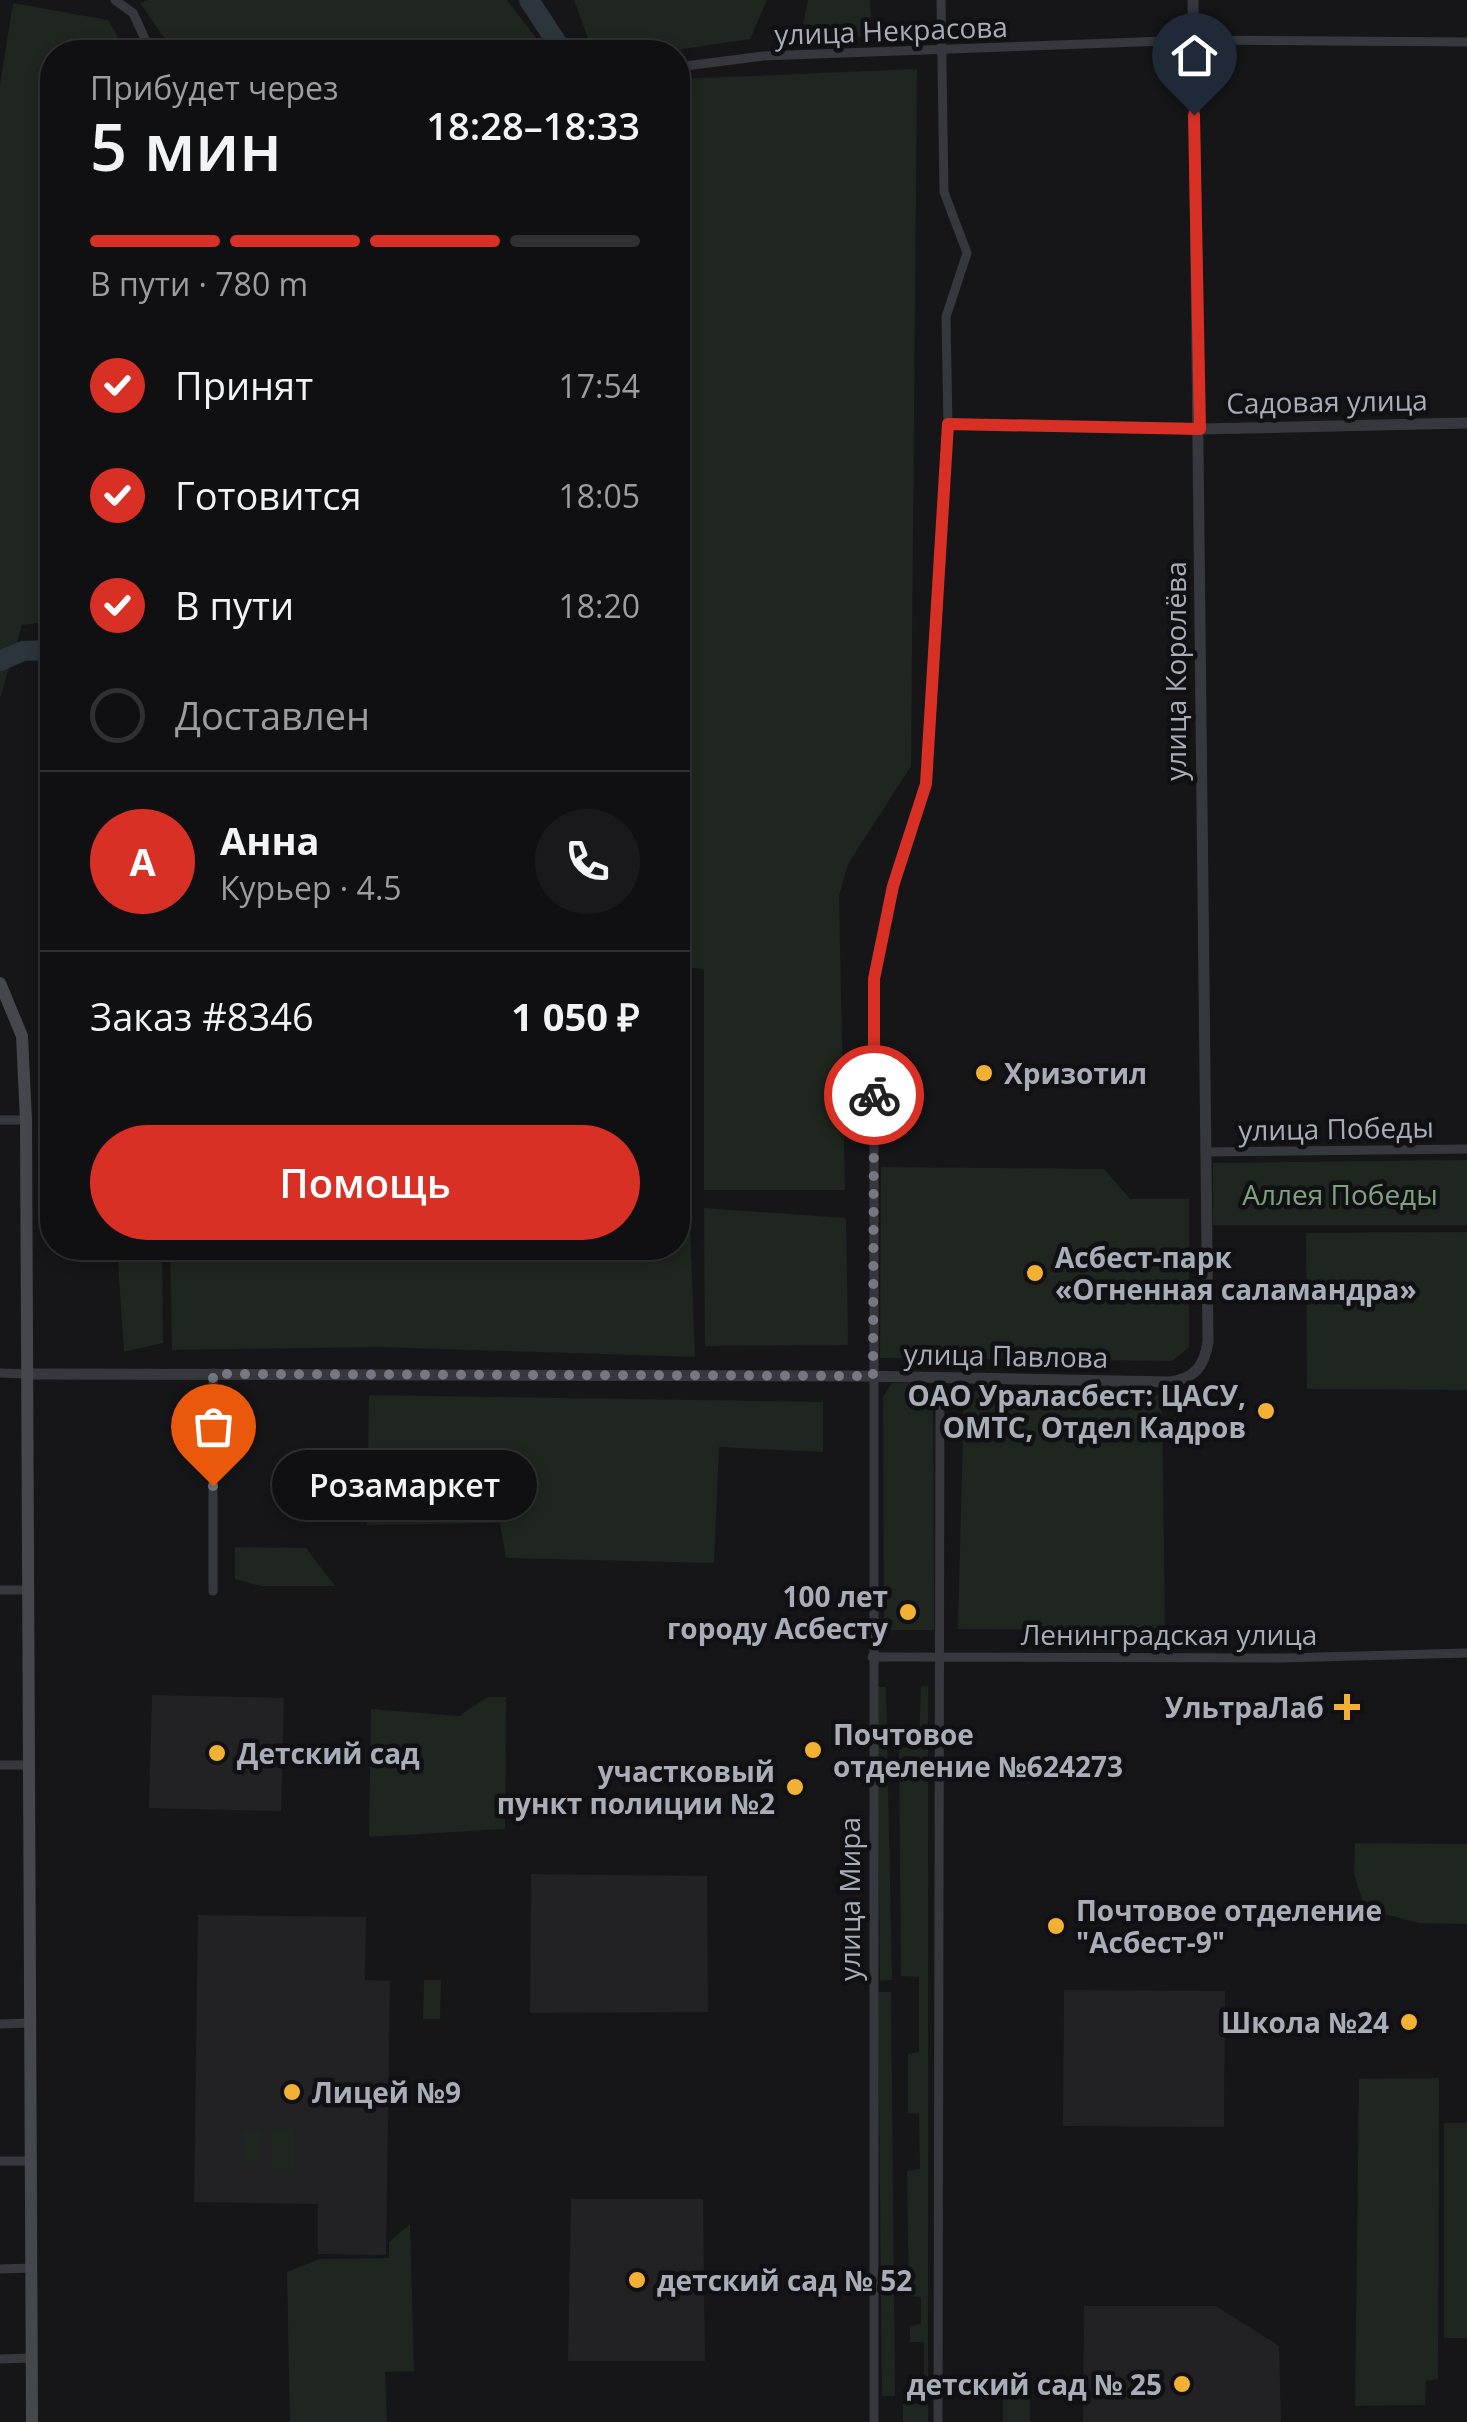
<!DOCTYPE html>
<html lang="ru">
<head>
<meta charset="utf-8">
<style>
  :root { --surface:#101012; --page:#19191b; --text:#f1f3f6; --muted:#9c9d9f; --line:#303032; --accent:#d93025 }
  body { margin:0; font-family:"Open Sans",sans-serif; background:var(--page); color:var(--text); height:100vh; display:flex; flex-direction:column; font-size:38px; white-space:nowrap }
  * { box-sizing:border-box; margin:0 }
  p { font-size:32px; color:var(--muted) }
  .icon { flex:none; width:55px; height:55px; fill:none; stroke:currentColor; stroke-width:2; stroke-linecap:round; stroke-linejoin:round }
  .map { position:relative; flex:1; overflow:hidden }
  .panel { position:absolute; left:40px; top:40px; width:650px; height:1220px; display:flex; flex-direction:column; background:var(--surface); border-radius:40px; box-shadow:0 5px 15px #0003,0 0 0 2px var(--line) }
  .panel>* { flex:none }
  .pin { position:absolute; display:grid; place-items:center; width:85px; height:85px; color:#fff; margin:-102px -42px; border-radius:50% 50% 50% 0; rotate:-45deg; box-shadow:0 0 10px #0007 }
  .pin .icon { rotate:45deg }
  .courier { position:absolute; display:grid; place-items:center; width:100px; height:100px; margin:-50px; border:8px solid #d93025; border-radius:50%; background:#fff; color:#222; box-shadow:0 2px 12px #0007 }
  .bubble { position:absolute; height:70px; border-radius:35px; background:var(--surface); box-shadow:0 5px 15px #0003,0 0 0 2px var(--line); font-size:32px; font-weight:600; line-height:70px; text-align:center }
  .headline em { font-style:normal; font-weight:600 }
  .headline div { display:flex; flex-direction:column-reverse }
  .headline { display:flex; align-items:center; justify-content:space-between; height:170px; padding:0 50px }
  h1 { font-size:65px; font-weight:600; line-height:75px }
  .bar { display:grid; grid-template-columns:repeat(4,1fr); gap:15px 10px; align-content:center; height:120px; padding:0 50px }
  .bar i { height:12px; border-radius:8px; background:var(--line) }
  .bar .active { background:var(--accent) }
  .bar p { grid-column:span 4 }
  .line { display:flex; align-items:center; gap:25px; padding:0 50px; border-top:2px solid var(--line) }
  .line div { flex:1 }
  .round { display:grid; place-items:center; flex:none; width:105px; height:105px; border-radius:52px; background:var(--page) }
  ol { padding:0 50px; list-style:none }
  li { display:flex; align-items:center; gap:30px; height:110px }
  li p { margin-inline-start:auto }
  li .icon { padding:10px; border-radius:50%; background:var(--accent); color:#fff; stroke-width:4 }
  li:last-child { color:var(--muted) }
  li i { width:55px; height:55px; border:5px solid var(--line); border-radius:50% }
  .cta { display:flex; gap:20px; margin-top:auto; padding:20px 50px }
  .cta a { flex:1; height:115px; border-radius:60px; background:var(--accent); color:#fff; font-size:40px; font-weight:600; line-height:115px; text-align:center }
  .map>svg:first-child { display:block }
  .built { fill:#222225 }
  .green { fill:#1e261f }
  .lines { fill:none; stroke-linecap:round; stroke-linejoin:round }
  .river { stroke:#2c353c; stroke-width:20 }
  .minor { stroke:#37383d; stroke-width:9 }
  .tertiary { stroke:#37383d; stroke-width:11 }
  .secondary { stroke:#45474d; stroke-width:12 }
  .done { stroke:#757880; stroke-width:10; stroke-dasharray:0 18 }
  .route { stroke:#d93025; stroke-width:12 }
  .poi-dot { fill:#f2b134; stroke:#111113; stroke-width:4 }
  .labels { text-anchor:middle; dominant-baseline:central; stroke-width:9; stroke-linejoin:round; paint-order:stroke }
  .street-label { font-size:28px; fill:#a8adb8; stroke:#111113 }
  .poi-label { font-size:28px; font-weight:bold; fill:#a8adb8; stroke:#111113; text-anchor:start }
  .park-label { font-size:28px; fill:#7fa381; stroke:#111113 }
</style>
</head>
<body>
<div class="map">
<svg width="1467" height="2422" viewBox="0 0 1467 2422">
  <rect width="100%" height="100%" fill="#161618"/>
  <g class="built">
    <path d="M 152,1695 L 284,1698 L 281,1811 L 149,1808 Z"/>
    <path d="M 531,1874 L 707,1876 L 708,2012 L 530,2013 Z"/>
    <path d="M 198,1915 L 366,1917 L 365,1980 L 390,1981 L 386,2255 L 318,2254 L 318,2204 L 194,2202 Z"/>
    <path d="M 1064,1990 L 1225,1991 L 1224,2127 L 1063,2126 Z"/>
    <path d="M 571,2199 L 703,2199 L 705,2361 L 568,2361 Z"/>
    <path d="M 1084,2306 L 1216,2306 L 1279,2346 L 1281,2422 L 1083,2422 Z"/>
  </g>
  <g class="green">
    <path d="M 149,0 L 507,0 L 547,52 L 174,52 L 140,3 Z"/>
    <path d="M 574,0 L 767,0 L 750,39 L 662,52 L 593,52 Z"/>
    <path d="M 808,0 L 870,0 L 872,36 L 800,39 Z"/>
    <path d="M 13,3 L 108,20 L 127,52 L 52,52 L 52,621 L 22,625 L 0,698 L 0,85 Z"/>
    <path d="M 917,69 L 911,766 L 848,864 L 839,896 L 845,1190 L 704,1190 L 704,969 L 678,967 L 678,79 Z"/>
    <path d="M 678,976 L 692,976 L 689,1196 L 695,1357 L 378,1347 L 172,1350 L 170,1248 L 678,1248 Z"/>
    <path d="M 1467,1160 L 1467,1225 L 1213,1225 L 1213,1163 Z"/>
    <path d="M 881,1167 L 1104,1169 L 1130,1199 L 1189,1199 L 1189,1347 L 1172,1361 L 880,1358 Z"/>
    <path d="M 704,1208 L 846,1218 L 848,1345 L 705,1346 Z"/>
    <path d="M 1467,1232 L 1467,1390 L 1307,1389 L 1306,1233 Z"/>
    <path d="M 117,1248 L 162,1248 L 163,1343 L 124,1352 Z"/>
    <path d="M 892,1383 L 923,1383 L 933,1397 L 934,1630 L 884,1630 L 883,1397 Z"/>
    <path d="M 964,1391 L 1162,1395 L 1165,1631 L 958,1629 Z"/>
    <path d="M 369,1395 L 823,1402 L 823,1452 L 719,1447 L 714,1563 L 506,1558 L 500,1523 L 367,1525 Z"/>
    <path d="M 235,1547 L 306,1548 L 335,1586 L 260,1586 L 235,1579 Z"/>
    <path d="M 928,1686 L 928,2422 L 903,2422 L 903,2404 L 924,2403 L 924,2342 L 910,2342 L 910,2326 L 921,2324 L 921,2297 L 909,2296 L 907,2171 L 920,2169 L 919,2114 L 908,2113 L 908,2054 L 919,2052 L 919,1977 L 901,1976 L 899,1748 L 919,1746 L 921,1687 Z"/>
    <path d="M 877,1687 L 886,1687 L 892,1980 L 880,1981 Z"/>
    <path d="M 488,1697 L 506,1697 L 505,1829 L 369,1837 L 371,1709 L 459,1716 Z"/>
    <path d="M 1355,1843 L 1467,1844 L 1467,1924 L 1419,1923 L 1365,1909 L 1354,1874 Z"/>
    <path d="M 424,1980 L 441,1980 L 440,2019 L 423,2019 Z"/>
    <path d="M 878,1992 L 891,1992 L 895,2396 L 882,2396 Z"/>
    <path d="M 1439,2078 L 1438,2379 L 1426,2381 L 1425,2405 L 1355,2406 L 1359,2079 Z"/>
    <rect x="1444" y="2123" width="23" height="215"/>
    <path d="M 261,2130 L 262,2162 L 243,2162 L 243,2131 Z"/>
    <path d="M 272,2130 L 294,2130 L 295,2173 L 272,2172 Z"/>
    <path d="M 410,2224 L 414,2371 L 385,2372 L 387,2422 L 290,2422 L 287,2272 L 319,2259 L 389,2258 L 389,2242 Z"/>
    <rect x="1003" y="2382" width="27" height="40"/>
  </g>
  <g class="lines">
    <g class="river">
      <path d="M 529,0 L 563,52"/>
      <path d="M 0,661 L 23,651 L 52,650"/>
    </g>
    <g class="minor">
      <path d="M 115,0 L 133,13 L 151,52"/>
      <path d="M 678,67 L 763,56 L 1193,40 L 1467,42"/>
      <path d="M 948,424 L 1200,429"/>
      <path d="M 0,1120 L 26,1120"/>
      <path d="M 1205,1152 L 1467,1149"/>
      <path d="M 0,1373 L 28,1374"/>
      <path d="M 0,1590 L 26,1590"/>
      <path d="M 213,1591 L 213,1373"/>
      <path d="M 872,1657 L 1283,1658 L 1467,1653"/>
      <path d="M 0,1765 L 30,1765"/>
      <path d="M 0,2024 L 29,2023"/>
      <path d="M 0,2161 L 29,2161"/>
      <path d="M 0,2269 L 30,2268"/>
      <path d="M 0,2359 L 32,2358"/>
      <path d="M 874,2422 L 874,979 L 893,886 L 926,784 L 948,424 L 946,317 L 967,253 L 944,192 L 941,0"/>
      <path d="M 938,2422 L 940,1380"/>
    </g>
    <g class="tertiary">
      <path d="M 1200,429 L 1467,423"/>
      <path d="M 28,1374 L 859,1376 L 1170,1382 C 1195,1378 1204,1367 1208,1342 L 1193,0"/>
    </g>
    <path class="secondary" d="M 0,983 L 22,1036 L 26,1120 L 32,2422"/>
  </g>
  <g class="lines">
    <path class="done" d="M 213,1486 L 213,1374 L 873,1376 L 874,1095"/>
    <path class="route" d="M 874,1095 L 874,979 L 893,886 L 926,784 L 948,424 L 1200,429 L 1194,115"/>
  </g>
  <g class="poi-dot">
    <circle cx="984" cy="1073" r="10"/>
    <circle cx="1035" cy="1273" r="10"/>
    <circle cx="1266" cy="1411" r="10"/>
    <circle cx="908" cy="1612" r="10"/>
    <path d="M1342 1692h10v10h10v10h-10v10h-10v-10h-10v-10h10z"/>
    <circle cx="813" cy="1750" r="10"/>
    <circle cx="217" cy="1753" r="10"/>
    <circle cx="795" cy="1787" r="10"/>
    <circle cx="1056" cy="1926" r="10"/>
    <circle cx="1409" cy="2022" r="10"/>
    <circle cx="292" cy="2092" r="10"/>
    <circle cx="637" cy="2280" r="10"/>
    <circle cx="1182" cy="2384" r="10"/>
  </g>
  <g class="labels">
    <g class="street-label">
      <text transform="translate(891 30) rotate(-2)">улица Некрасова</text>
      <text transform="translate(1327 401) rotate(-1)">Садовая улица</text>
      <text transform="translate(1175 671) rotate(-90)">улица Королёва</text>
      <text transform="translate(1336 1128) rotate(-1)">улица Победы</text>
      <text transform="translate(1006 1355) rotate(1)">улица Павлова</text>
      <text x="1169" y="1634">Ленинградская улица</text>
      <text transform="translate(849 1899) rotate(-90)">улица Мира</text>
    </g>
    <g class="poi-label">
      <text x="1004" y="1073">Хризотил</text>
      <text x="1055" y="1257">Асбест-парк<tspan x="1055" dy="32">«Огненная саламандра»</tspan></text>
      <text x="1246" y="1395" text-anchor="end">ОАО Ураласбест: ЦАСУ,<tspan x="1246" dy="32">ОМТС, Отдел Кадров</tspan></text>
      <text x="888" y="1596" text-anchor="end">100 лет<tspan x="888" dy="32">городу Асбесту</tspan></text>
      <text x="1324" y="1707" text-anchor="end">УльтраЛаб</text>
      <text x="833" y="1734">Почтовое<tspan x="833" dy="32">отделение №624273</tspan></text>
      <text x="237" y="1753">Детский сад</text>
      <text x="775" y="1771" text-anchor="end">участковый<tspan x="775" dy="32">пункт полиции №2</tspan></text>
      <text x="1076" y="1910">Почтовое отделение<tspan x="1076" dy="32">"Асбест-9"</tspan></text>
      <text x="1389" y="2022" text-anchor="end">Школа №24</text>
      <text x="312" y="2092">Лицей №9</text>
      <text x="657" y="2280">детский сад № 52</text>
      <text x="1162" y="2384" text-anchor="end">детский сад № 25</text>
    </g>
    <g class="park-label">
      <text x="1340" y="1194">Аллея Победы</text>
    </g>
  </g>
</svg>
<div class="pin" style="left:213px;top:1486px;background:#ea580c"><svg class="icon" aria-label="bag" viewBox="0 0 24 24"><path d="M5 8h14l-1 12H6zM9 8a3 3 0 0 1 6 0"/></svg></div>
<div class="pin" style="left:1194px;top:115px;background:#1f2937"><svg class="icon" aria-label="home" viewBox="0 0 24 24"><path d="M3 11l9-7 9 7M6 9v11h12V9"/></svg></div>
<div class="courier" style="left:874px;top:1095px"><svg class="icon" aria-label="bike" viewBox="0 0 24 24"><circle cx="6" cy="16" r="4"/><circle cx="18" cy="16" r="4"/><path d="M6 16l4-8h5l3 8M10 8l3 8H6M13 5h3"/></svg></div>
<div class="bubble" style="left:272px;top:1450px;width:265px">Розамаркет</div>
<section class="panel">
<div class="headline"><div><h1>5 мин</h1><p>Прибудет через</p></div><em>18:28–18:33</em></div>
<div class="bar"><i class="active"></i><i class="active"></i><i class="active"></i><i></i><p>В пути · 780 m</p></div>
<ol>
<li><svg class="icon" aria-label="check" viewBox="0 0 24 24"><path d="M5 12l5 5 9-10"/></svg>Принят<p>17:54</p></li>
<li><svg class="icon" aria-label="check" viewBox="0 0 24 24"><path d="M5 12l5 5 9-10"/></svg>Готовится<p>18:05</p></li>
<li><svg class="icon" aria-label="check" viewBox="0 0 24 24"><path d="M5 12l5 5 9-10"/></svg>В пути<p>18:20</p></li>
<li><i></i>Доставлен</li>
</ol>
<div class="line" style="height:180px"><b class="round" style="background:var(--accent);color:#fff">А</b><div><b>Анна</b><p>Курьер · 4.5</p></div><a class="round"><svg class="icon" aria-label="phone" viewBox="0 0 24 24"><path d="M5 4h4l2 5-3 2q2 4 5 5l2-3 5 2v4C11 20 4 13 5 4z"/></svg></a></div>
<div class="line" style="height:130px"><div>Заказ #8346</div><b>1 050 ₽</b></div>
<div class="cta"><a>Помощь</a></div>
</section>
</div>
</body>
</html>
